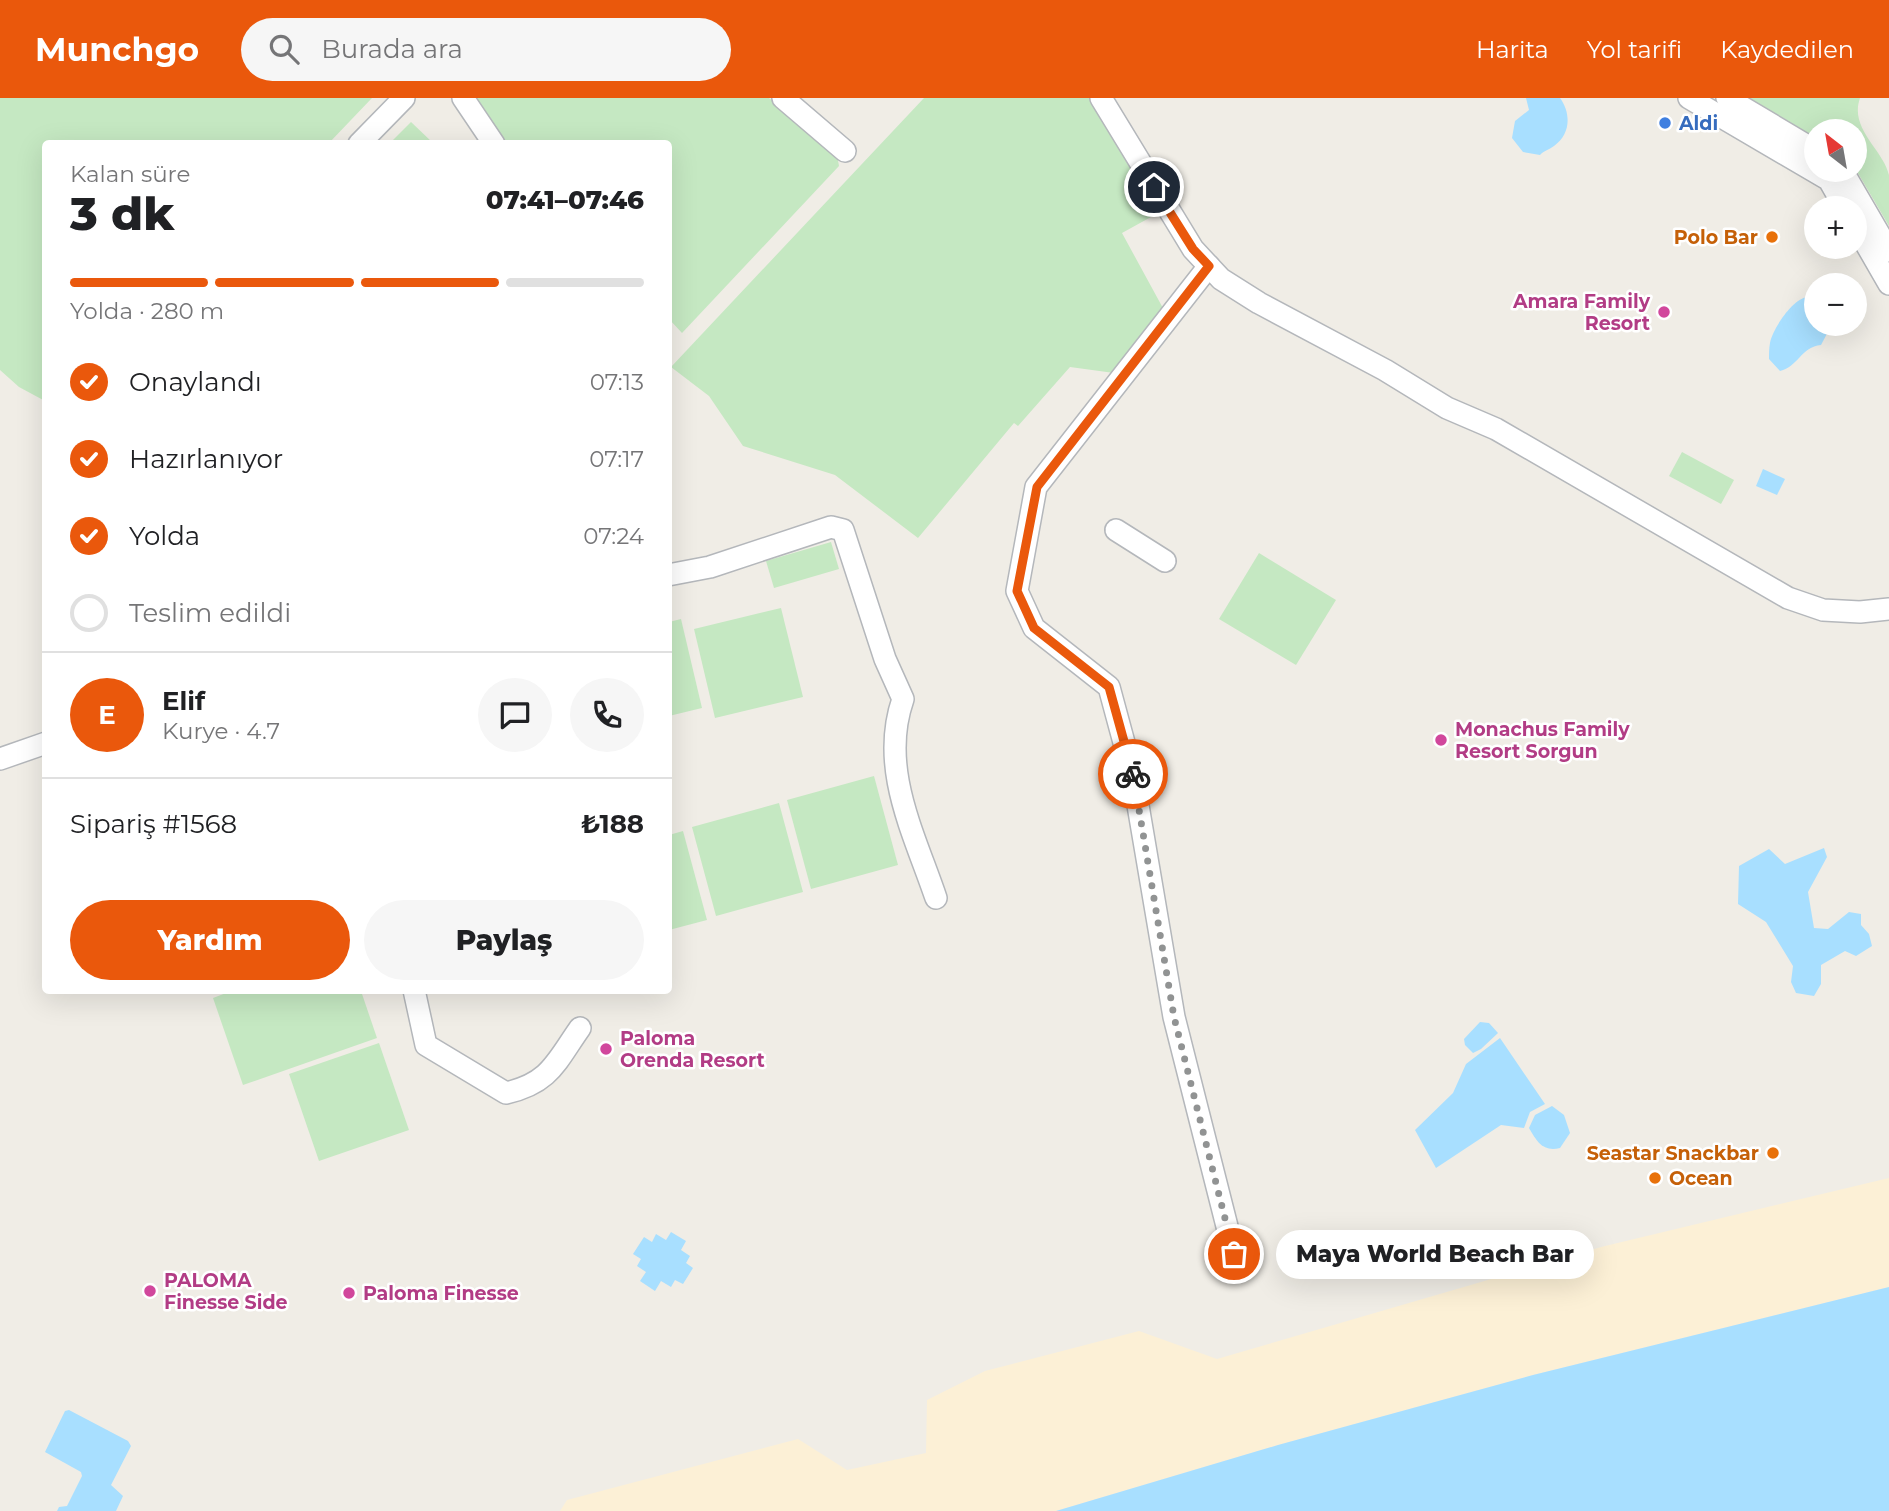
<!DOCTYPE html>
<html lang="tr">
<head>
<meta charset="utf-8">
<style>
  :root { --surface:#fff; --page:#f6f6f6; --text:#202124; --muted:#757577; --line:#e0e0e0; --accent:#ea580c }
  body { margin:0; font-family:Montserrat,sans-serif; background:var(--page); color:var(--text); height:100vh; display:flex; flex-direction:column; font-size:26px; white-space:nowrap }
  * { box-sizing:border-box; margin:0 }
  p { font-size:23px; color:var(--muted) }
  .icon { flex:none; width:38px; height:38px; fill:none; stroke:currentColor; stroke-width:2; stroke-linecap:round; stroke-linejoin:round }
  .map { position:relative; flex:1; overflow:hidden }
  .sheet { position:absolute; left:42px; top:42px; width:630px; height:854px; display:flex; flex-direction:column; background:var(--surface); border-radius:7px; box-shadow:0 7px 28px #0002 }
  .sheet>* { flex:none }
  .needle { width:46px; rotate:329deg }
  .buttons { position:absolute; left:1804px; top:21px; display:grid; gap:14px }
  .buttons a { display:grid; place-items:center; width:63px; height:63px; border-radius:50%; background:var(--surface); box-shadow:0 7px 28px #0002; font-size:35px }
  .pin { position:absolute; display:grid; place-items:center; width:60px; height:60px; color:#fff; margin:-30px; border:4px solid #fff; border-radius:50%; box-shadow:0 2px 7px #0007 }
  .courier { position:absolute; display:grid; place-items:center; width:70px; height:70px; margin:-35px; border:5px solid #ea580c; border-radius:50%; background:#fff; color:#222; box-shadow:0 2px 9px #0007 }
  .bubble { position:absolute; height:49px; border-radius:24px; background:var(--surface); box-shadow:0 7px 28px #0002; font-size:23px; font-weight:800; line-height:49px; text-align:center }
  .head em { font-style:normal; font-weight:800 }
  .head div { display:flex; flex-direction:column-reverse }
  .head { display:flex; align-items:center; justify-content:space-between; height:119px; padding:0 28px }
  h1 { font-size:46px; font-weight:800; line-height:52px }
  .bar { display:grid; grid-template-columns:repeat(4,1fr); gap:10px 7px; align-content:center; height:84px; padding:0 28px }
  .bar i { height:9px; border-radius:5px; background:var(--line) }
  .bar .on { background:var(--accent) }
  .bar p { grid-column:span 4 }
  .line { display:flex; align-items:center; gap:18px; padding:0 28px; border-top:2px solid var(--line) }
  .line div { flex:1 }
  .round { display:grid; place-items:center; flex:none; width:74px; height:74px; border-radius:37px; background:var(--page) }
  ol { padding:0 28px; list-style:none }
  li { display:flex; align-items:center; gap:21px; height:77px }
  li p { margin-inline-start:auto }
  li .icon { padding:7px; border-radius:50%; background:var(--accent); color:#fff; stroke-width:4 }
  li:last-child { color:var(--muted) }
  li i { width:38px; height:38px; border:4px solid var(--line); border-radius:50% }
  .primary-button { display:flex; gap:14px; margin-top:auto; padding:14px 28px }
  .primary-button a { flex:1; height:80px; border-radius:42px; background:var(--accent); color:#fff; font-size:28px; font-weight:800; line-height:80px; text-align:center }
  .primary-button a+a { background:var(--page); color:var(--text) }
  header { display:flex; align-items:center; gap:42px; box-sizing:border-box; height:98px; padding:0 35px; background:var(--accent); color:#fff }
  header strong { font-size:33px }
  nav { display:flex; gap:38px; margin-inline-start:auto; font-size:24px }
  .search { width:490px; height:63px; background:var(--page); display:flex; align-items:center; gap:18px; box-sizing:border-box; padding:0 24px; border-radius:38px; color:var(--muted); font-size:26px }
  .map>svg:first-child { display:block }
  .green { fill:#c5e8c2 }
  .sand { fill:#fcf0d6 }
  .water { fill:#a8dfff }
  .lines { fill:none; stroke-linecap:round; stroke-linejoin:round }
  .minor-casing { stroke:#b4b7bb; stroke-width:24 }
  .minor { stroke:#fff; stroke-width:21 }
  .done { stroke:#919393; stroke-width:7; stroke-dasharray:0 12.6 }
  .route { stroke:#ea580c; stroke-width:9 }
  .shop-dot { fill:#3f7fe0; stroke:#fff; stroke-width:2.5 }
  .food-dot { fill:#e8710a; stroke:#fff; stroke-width:2.5 }
  .hotel-dot { fill:#d1479c; stroke:#fff; stroke-width:2.5 }
  .labels { text-anchor:middle; dominant-baseline:central; stroke-width:5; stroke-linejoin:round; paint-order:stroke }
  .shop-label { font-size:19px; font-weight:bold; fill:#366cbe; stroke:#fff; text-anchor:start }
  .food-label { font-size:19px; font-weight:bold; fill:#c56008; stroke:#fff; text-anchor:end }
  .hotel-label { font-size:19px; font-weight:bold; fill:#b23c85; stroke:#fff; text-anchor:start }
</style>
</head>
<body>
<header>
<strong>Munchgo</strong>
<div class="search"><svg class="icon" aria-label="search" viewBox="0 0 24 24"><circle cx="10" cy="10" r="6"/><path d="M15 15l6 6"/></svg>Burada ara</div>
<nav><a>Harita</a><a>Yol tarifi</a><a>Kaydedilen</a></nav>
</header>
<div class="map">
<svg width="1889" height="1413" viewBox="0 0 1889 1413">
  <rect width="100%" height="100%" fill="#f0ede6"/>
  <g class="green">
    <path d="M 0,0 L 372,0 L 329,45 L 46,46 L 45,303 L 19,289 L 0,272 Z"/>
    <path d="M 474,0 L 769,0 L 837,57 L 839,68 L 682,235 L 669,221 L 668,46 L 504,45 Z"/>
    <path d="M 924,0 L 1093,0 L 1160,114 L 1122,135 L 1164,212 L 1114,275 L 1070,269 L 1018,328 L 1014,325 L 918,440 L 835,377 L 743,348 L 709,298 L 671,269 Z"/>
    <path d="M 1748,0 L 1860,0 C 1849,31 1883,51 1889,77 C 1889,92 1889,112 1889,128 L 1855,70 L 1855,33 L 1816,33 L 1816,42 L 1744,9 Z"/>
    <path d="M 411,24 L 433,45 L 390,45 Z"/>
    <path d="M 1682,354 L 1734,382 L 1721,406 L 1669,378 Z"/>
    <path d="M 831,444 L 839,471 L 774,490 L 766,463 Z"/>
    <path d="M 1259,455 L 1336,502 L 1296,567 L 1219,521 Z"/>
    <path d="M 781,510 L 803,599 L 715,620 L 694,531 Z"/>
    <path d="M 681,521 L 702,610 L 669,618 L 669,524 Z"/>
    <path d="M 874,678 L 898,767 L 811,791 L 787,702 Z"/>
    <path d="M 779,705 L 803,794 L 716,818 L 692,729 Z"/>
    <path d="M 683,733 L 707,822 L 669,832 L 669,737 Z"/>
    <path d="M 234,892 L 361,893 L 377,940 L 243,987 L 213,900 Z"/>
    <path d="M 379,945 L 409,1032 L 319,1063 L 289,976 Z"/>
  </g>
  <path class="sand" d="M 1889,1080 L 1889,1189 L 1533,1277 L 1278,1347 L 1056,1413 L 560,1413 L 567,1402 L 798,1341 L 847,1372 L 926,1355 L 927,1302 L 985,1273 L 1139,1233 L 1217,1261 L 1601,1149 Z"/>
  <g class="water">
    <path d="M 1526,0 L 1560,0 C 1571,15 1571,36 1554,48 C 1549,52 1543,53 1540,57 L 1523,54 L 1512,40 L 1515,23 L 1529,12 Z"/>
    <path d="M 1807,199 L 1816,203 L 1816,226 L 1831,226 L 1831,228 L 1821,247 C 1801,249 1798,269 1780,273 L 1769,261 C 1769,256 1769,250 1770,245 C 1773,230 1793,201 1807,199 Z"/>
    <path d="M 1763,371 L 1785,381 L 1777,397 L 1756,388 Z"/>
    <path d="M 1824,750 L 1827,759 L 1808,794 L 1814,830 L 1828,831 L 1849,814 L 1861,816 L 1861,827 L 1869,836 L 1872,848 L 1856,858 L 1845,853 L 1821,867 L 1821,886 L 1814,898 L 1796,895 L 1791,884 L 1793,868 L 1766,824 L 1738,806 L 1739,768 L 1769,751 L 1785,766 Z"/>
    <path d="M 1480,924 L 1489,925 L 1498,935 L 1481,951 L 1473,955 L 1465,947 L 1464,941 Z"/>
    <path d="M 1500,940 L 1545,1006 L 1530,1014 L 1524,1030 L 1501,1027 L 1436,1070 L 1415,1032 L 1453,995 L 1466,966 Z"/>
    <path d="M 1552,1008 L 1564,1017 L 1570,1035 L 1560,1050 C 1543,1054 1537,1044 1529,1030 L 1535,1017 Z"/>
    <path d="M 671,1134 L 686,1143 L 681,1152 L 690,1158 L 686,1165 L 693,1170 L 683,1186 L 675,1182 L 671,1189 L 661,1183 L 655,1193 L 640,1183 L 646,1174 L 637,1168 L 641,1161 L 633,1156 L 644,1139 L 652,1144 L 656,1136 L 666,1142 Z"/>
    <path d="M 1889,1189 L 1889,1413 L 1056,1413 L 1278,1347 L 1533,1277 Z"/>
    <path d="M 69,1312 L 128,1343 L 131,1348 L 111,1387 L 123,1398 L 116,1413 L 57,1413 L 59,1409 L 67,1408 L 82,1378 L 81,1374 L 45,1354 L 65,1313 Z"/>
  </g>
  <g class="lines">
    <defs>
      <g id="minor">
        <path d="M 463,0 L 494,46"/>
        <path d="M 783,0 L 845,53"/>
        <path d="M 1101,0 L 1193,151 L 1221,181 L 1259,205 L 1385,272 L 1447,310 L 1496,331 L 1788,500 L 1823,512 L 1860,514 L 1889,511"/>
        <path d="M 1689,0 L 1829,82 L 1845,110"/>
        <path d="M 1727,0 L 1816,53"/>
        <path d="M 359,46 L 404,0"/>
        <path d="M 1842,72 L 1889,153"/>
        <path d="M 1855,127 L 1889,186"/>
        <path d="M 1209,168 L 1036,389 L 1017,493 L 1034,530 L 1109,589 L 1133,678 L 1174,919 L 1234,1156"/>
        <path d="M 1116,432 L 1165,463"/>
        <path d="M 668,477 L 710,469 L 831,429 L 843,432 L 885,561 L 903,601 C 879,670 914,735 936,800"/>
        <path d="M 0,661 L 46,645"/>
        <path d="M 414,892 L 426,947 L 506,995 C 550,985 556,964 580,930"/>
      </g>
    </defs>
    <use href="#minor" class="minor-casing"/>
    <use href="#minor" class="minor"/>
  </g>
  <g class="lines">
    <path class="done" d="M 1133,676 L 1174,919 L 1234,1156"/>
    <path class="route" d="M 1133,676 L 1109,589 L 1034,530 L 1017,493 L 1037,389 L 1209,168 L 1193,151 L 1154,89"/>
  </g>
  <circle class="shop-dot" cx="1665" cy="25" r="7"/>
  <g class="food-dot">
    <circle cx="1772" cy="139" r="7"/>
    <circle cx="1773" cy="1055" r="7"/>
    <circle cx="1655" cy="1080" r="7"/>
  </g>
  <g class="hotel-dot">
    <circle cx="1664" cy="214" r="7"/>
    <circle cx="1441" cy="642" r="7"/>
    <circle cx="606" cy="951" r="7"/>
    <circle cx="150" cy="1193" r="7"/>
    <circle cx="349" cy="1195" r="7"/>
  </g>
  <g class="labels">
    <g class="shop-label">
      <text x="1679" y="25">Aldi</text>
    </g>
    <g class="food-label">
      <text x="1758" y="139">Polo Bar</text>
      <text x="1759" y="1055">Seastar Snackbar</text>
      <text x="1669" y="1080" text-anchor="start">Ocean</text>
    </g>
    <g class="hotel-label">
      <text x="1650" y="203" text-anchor="end">Amara Family<tspan x="1650" dy="22">Resort</tspan></text>
      <text x="1455" y="631">Monachus Family<tspan x="1455" dy="22">Resort Sorgun</tspan></text>
      <text x="620" y="940">Paloma<tspan x="620" dy="22">Orenda Resort</tspan></text>
      <text x="164" y="1182">PALOMA<tspan x="164" dy="22">Finesse Side</tspan></text>
      <text x="363" y="1195">Paloma Finesse</text>
    </g>
  </g>
</svg>
<div class="buttons">
<a><svg class="needle" viewBox="-14 -14 28 28"><path d="M0-13l5 13h-10z" fill="#e53935"/><path d="M0 13l5-13h-10z" fill="#757577"/></svg></a>
<a>+</a>
<a>−</a>
</div>
<div class="pin" style="left:1234px;top:1156px;background:#ea580c"><svg class="icon" aria-label="bag" viewBox="0 0 24 24"><path d="M5 8h14l-1 12H6zM9 8a3 3 0 0 1 6 0"/></svg></div>
<div class="pin" style="left:1154px;top:89px;background:#1f2937"><svg class="icon" aria-label="home" viewBox="0 0 24 24"><path d="M3 11l9-7 9 7M6 9v11h12V9"/></svg></div>
<div class="courier" style="left:1133px;top:676px"><svg class="icon" aria-label="bike" viewBox="0 0 24 24"><circle cx="6" cy="16" r="4"/><circle cx="18" cy="16" r="4"/><path d="M6 16l4-8h5l3 8M10 8l3 8H6M13 5h3"/></svg></div>
<div class="bubble" style="left:1276px;top:1132px;width:318px">Maya World Beach Bar</div>
<section class="sheet">
<div class="head"><div><h1>3 dk</h1><p>Kalan süre</p></div><em>07:41–07:46</em></div>
<div class="bar"><i class="on"></i><i class="on"></i><i class="on"></i><i></i><p>Yolda · 280 m</p></div>
<ol>
<li><svg class="icon" aria-label="check" viewBox="0 0 24 24"><path d="M5 12l5 5 9-10"/></svg>Onaylandı<p>07:13</p></li>
<li><svg class="icon" aria-label="check" viewBox="0 0 24 24"><path d="M5 12l5 5 9-10"/></svg>Hazırlanıyor<p>07:17</p></li>
<li><svg class="icon" aria-label="check" viewBox="0 0 24 24"><path d="M5 12l5 5 9-10"/></svg>Yolda<p>07:24</p></li>
<li><i></i>Teslim edildi</li>
</ol>
<div class="line" style="height:126px"><b class="round" style="background:var(--accent);color:#fff">E</b><div><b>Elif</b><p>Kurye · 4.7</p></div><a class="round"><svg class="icon" aria-label="chat" viewBox="0 0 24 24"><path d="M4 5h16v11H9l-5 4z"/></svg></a><a class="round"><svg class="icon" aria-label="phone" viewBox="0 0 24 24"><path d="M5 4h4l2 5-3 2q2 4 5 5l2-3 5 2v4C11 20 4 13 5 4z"/></svg></a></div>
<div class="line" style="height:91px"><div>Sipariş #1568</div><b>₺188</b></div>
<div class="primary-button"><a>Yardım</a><a>Paylaş</a></div>
</section>
</div>
</body>
</html>
